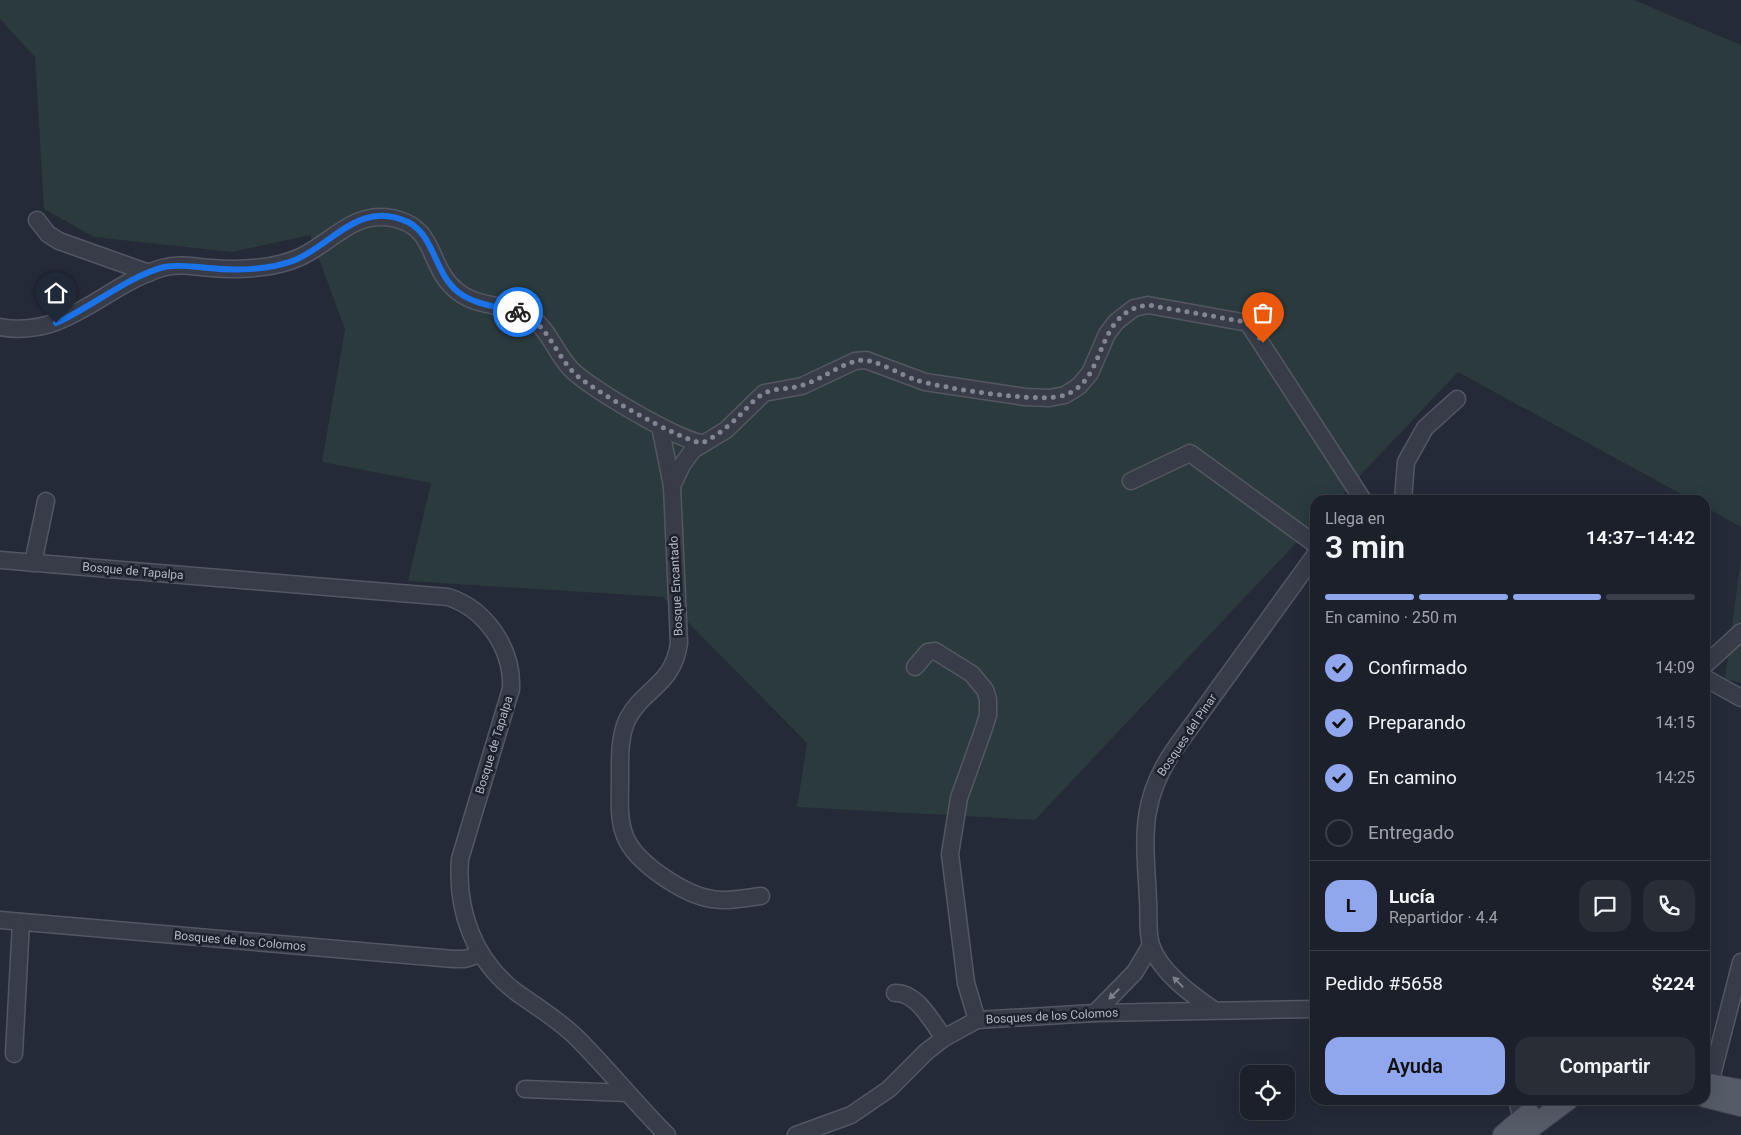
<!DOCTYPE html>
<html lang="es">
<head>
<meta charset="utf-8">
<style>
  :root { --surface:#1b202a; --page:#282d36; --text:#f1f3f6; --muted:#a0a3a8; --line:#393e47; --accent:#90a6ed }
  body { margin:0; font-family:Roboto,sans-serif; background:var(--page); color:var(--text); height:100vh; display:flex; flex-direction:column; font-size:19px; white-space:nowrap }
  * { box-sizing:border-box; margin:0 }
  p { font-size:16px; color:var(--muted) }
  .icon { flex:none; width:28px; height:28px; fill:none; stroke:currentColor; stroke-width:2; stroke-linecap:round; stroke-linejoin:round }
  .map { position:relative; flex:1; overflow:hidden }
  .sheet { position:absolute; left:1310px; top:495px; width:400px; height:610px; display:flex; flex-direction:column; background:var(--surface); border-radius:15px; box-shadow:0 5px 20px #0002,0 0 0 1px var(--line) }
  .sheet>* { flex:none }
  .fabs { position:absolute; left:1240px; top:1065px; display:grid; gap:10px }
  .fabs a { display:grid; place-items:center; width:55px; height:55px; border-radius:10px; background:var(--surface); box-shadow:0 5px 20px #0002,0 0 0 1px var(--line); font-size:25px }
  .pin { position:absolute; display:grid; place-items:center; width:42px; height:42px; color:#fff; margin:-51px -21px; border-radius:50% 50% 50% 0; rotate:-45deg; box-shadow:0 0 5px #0007 }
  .pin .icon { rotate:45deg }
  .courier { position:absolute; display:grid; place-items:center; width:50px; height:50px; margin:-25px; border:4px solid #1a73e8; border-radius:50%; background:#fff; color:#222; box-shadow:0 1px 6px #0007 }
  .summary em { font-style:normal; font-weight:600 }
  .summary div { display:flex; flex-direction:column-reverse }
  .summary { display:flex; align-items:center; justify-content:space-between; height:85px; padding:0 15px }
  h1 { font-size:32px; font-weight:600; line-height:38px }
  .bar { display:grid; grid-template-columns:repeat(4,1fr); gap:8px 5px; align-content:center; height:60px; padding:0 15px }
  .bar i { height:6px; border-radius:4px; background:var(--line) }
  .bar .active { background:var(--accent) }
  .bar p { grid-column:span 4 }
  .line { display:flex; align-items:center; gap:12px; padding:0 15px; border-top:1px solid var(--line) }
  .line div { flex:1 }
  .round { display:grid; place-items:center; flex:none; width:52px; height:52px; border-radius:15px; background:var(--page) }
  ol { padding:0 15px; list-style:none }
  li { display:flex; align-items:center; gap:15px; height:55px }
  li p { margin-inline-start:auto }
  li .icon { padding:5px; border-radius:50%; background:var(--accent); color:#111; stroke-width:4 }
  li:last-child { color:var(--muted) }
  li i { width:28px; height:28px; border:2px solid var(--line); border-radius:50% }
  .primary-button { display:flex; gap:10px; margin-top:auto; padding:10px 15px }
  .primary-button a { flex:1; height:58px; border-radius:15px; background:var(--accent); color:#111; font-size:20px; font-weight:600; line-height:58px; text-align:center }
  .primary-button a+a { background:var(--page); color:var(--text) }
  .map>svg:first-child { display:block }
  .green { fill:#2a3a3d }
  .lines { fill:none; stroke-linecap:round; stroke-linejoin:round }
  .minor-casing { stroke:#535763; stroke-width:19 }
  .major-casing { stroke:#414551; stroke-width:22 }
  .minor { stroke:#383c49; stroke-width:16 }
  .major { stroke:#565b68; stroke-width:20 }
  .oneway { fill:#7c808d }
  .done { stroke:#818693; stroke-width:5; stroke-dasharray:0 9 }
  .route { stroke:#1a73e8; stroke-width:6 }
  .labels { text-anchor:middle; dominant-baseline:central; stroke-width:5; stroke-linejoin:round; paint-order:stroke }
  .street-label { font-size:12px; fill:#b3b7c4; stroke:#1d212d }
</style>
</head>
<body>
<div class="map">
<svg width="1741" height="1135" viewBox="0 0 1741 1135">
  <rect width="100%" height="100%" fill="#242a38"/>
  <g class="green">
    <path d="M 0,0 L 1634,0 L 1741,45 L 1741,527 L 1705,507 L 1705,500 L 1692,500 L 1458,372 L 1337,500 L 1315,500 L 1315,523 L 1035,820 L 797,807 L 807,743 L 663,597 L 408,581 L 431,483 L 322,462 L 345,329 L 310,235 L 232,252 L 94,237 L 44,209 L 35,57 L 0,19 Z"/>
    <path d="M 1741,558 L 1741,683 L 1725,679 Z"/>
  </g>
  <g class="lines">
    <defs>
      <g id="minor">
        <path d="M 37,220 L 48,234 L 59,241 L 149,273"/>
        <path d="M 0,327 C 67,339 104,285 162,268 C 179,263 195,267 211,268 C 238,270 268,269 293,260 C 328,248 350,210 392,218 C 438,227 426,266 457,291 C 479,309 509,303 530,317 C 548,328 556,353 570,368 C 586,386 679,441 702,443"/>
        <path d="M 660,426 L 672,486 L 679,643 C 673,686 643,688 627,720 C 619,738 620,760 620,780 C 620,798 618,819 625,836 C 635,863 685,895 712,899 C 728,902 745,898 761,896"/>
        <path d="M 1131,481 L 1190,453 L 1315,544"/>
        <path d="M 672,486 L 682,465 L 693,450 L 726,430 L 764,393 L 802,386 L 855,361 L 866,360 L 925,382 L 1025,397 L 1049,398 L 1065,395 L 1079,386 L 1090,373 L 1107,334 L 1116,322 L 1134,308 L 1148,305 L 1248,323 L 1363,500"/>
        <path d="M 1403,500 L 1406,462 L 1425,428 L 1457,399"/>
        <path d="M 0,560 L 448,597 C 486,609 513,649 511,689 L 460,859 C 456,911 474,960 516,992 C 537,1007 559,1020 577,1038 C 608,1069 636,1104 667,1135"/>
        <path d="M 33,563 L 46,501"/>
        <path d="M 1705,665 L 1741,632"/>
        <path d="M 915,667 L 928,652 L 935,651 L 972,674 L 985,690 L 988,699 L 988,715 L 984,728 L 959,798 L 950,854 L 966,983 L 977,1020"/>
        <path d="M 1705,678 L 1741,698"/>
        <path d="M 0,920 L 453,959 L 465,959 L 480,954"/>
        <path d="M 895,993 C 917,992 932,1022 944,1038"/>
        <path d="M 1214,1010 C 1192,995 1160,972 1151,945 C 1147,932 1149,914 1148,900 C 1145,839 1138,803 1174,750 L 1315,555"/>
        <path d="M 1095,1013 L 1135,972 L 1151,945"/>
        <path d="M 14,1054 L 21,922"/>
        <path d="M 525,1089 L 627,1093"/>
        <path d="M 1707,1095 L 1741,962"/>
        <path d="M 1517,1100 L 1522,1119 L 1529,1127"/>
        <path d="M 796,1135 L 851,1115 L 889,1089 L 926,1052 L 944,1038 L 977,1020 L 1095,1013 L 1315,1009"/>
      </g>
      <g id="major">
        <path d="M 1705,1083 L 1741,1090"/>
        <path d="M 1705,1097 L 1741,1106"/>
        <path d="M 1503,1135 L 1529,1113"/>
        <path d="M 1521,1135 L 1568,1100"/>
      </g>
    </defs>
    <use href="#minor" class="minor-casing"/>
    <use href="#major" class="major-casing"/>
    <use href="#minor" class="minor"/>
    <use href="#major" class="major"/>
  </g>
  <defs><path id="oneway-solid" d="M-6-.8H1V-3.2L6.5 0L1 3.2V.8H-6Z" transform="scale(1.25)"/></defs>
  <g class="oneway">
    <use href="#oneway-solid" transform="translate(1178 982) rotate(-134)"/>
    <use href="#oneway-solid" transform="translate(1114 994) rotate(135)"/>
  </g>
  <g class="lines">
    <path class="done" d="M 518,312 C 546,320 555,354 574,373 C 590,389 681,441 702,443 C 719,435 730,425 743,412 C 749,406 755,398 763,394 C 775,387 791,390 803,385 C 823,379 842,362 862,360 C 877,360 901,375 916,380 C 941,388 1043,404 1065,395 C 1109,379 1093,312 1148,305 L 1246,322 L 1255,331 L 1263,343"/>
    <path class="route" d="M 56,323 C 90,308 129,276 164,267 C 179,264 194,267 209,268 C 236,271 270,270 295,260 C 333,244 360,199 408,222 C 435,236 434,273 458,292 C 475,305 498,307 518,312"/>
  </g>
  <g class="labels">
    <g class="street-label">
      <text transform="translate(133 571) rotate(5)">Bosque de Tapalpa</text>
      <text transform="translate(676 586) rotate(-93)">Bosque Encantado</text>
      <text transform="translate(1187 735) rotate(-56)">Bosques del Pinar</text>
      <text transform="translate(494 745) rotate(-73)">Bosque de Tapalpa</text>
      <text transform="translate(240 941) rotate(5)">Bosques de los Colomos</text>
      <text transform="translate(1052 1016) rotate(-3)">Bosques de los Colomos</text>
    </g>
  </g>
</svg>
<div class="fabs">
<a><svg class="icon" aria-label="locate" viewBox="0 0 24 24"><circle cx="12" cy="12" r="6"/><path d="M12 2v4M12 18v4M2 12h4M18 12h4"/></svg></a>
</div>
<div class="pin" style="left:1263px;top:343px;background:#ea580c"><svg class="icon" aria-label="bag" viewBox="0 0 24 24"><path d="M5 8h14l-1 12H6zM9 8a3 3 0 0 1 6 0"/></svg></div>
<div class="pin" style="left:56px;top:323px;background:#1f2937"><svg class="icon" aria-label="home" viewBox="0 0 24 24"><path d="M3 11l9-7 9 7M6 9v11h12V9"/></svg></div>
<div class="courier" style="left:518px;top:312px"><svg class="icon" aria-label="bike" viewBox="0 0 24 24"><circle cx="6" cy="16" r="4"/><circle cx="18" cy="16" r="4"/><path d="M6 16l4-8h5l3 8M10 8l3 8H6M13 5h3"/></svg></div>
<section class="sheet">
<div class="summary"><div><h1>3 min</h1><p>Llega en</p></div><em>14:37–14:42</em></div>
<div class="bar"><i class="active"></i><i class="active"></i><i class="active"></i><i></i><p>En camino · 250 m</p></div>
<ol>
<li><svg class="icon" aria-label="check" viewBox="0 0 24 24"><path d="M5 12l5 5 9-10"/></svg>Confirmado<p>14:09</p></li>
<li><svg class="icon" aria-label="check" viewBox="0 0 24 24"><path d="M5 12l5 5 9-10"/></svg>Preparando<p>14:15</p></li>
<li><svg class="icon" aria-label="check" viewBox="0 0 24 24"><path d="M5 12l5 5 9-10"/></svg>En camino<p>14:25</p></li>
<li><i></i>Entregado</li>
</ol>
<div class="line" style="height:90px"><b class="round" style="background:var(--accent);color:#111">L</b><div><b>Lucía</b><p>Repartidor · 4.4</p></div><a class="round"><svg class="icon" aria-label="chat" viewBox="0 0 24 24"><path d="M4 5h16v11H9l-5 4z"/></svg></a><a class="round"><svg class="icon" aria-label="phone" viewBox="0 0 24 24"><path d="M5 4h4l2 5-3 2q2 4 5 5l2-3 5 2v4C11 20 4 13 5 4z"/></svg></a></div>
<div class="line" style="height:65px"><div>Pedido #5658</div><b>$224</b></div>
<div class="primary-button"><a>Ayuda</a><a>Compartir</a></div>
</section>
</div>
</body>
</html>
